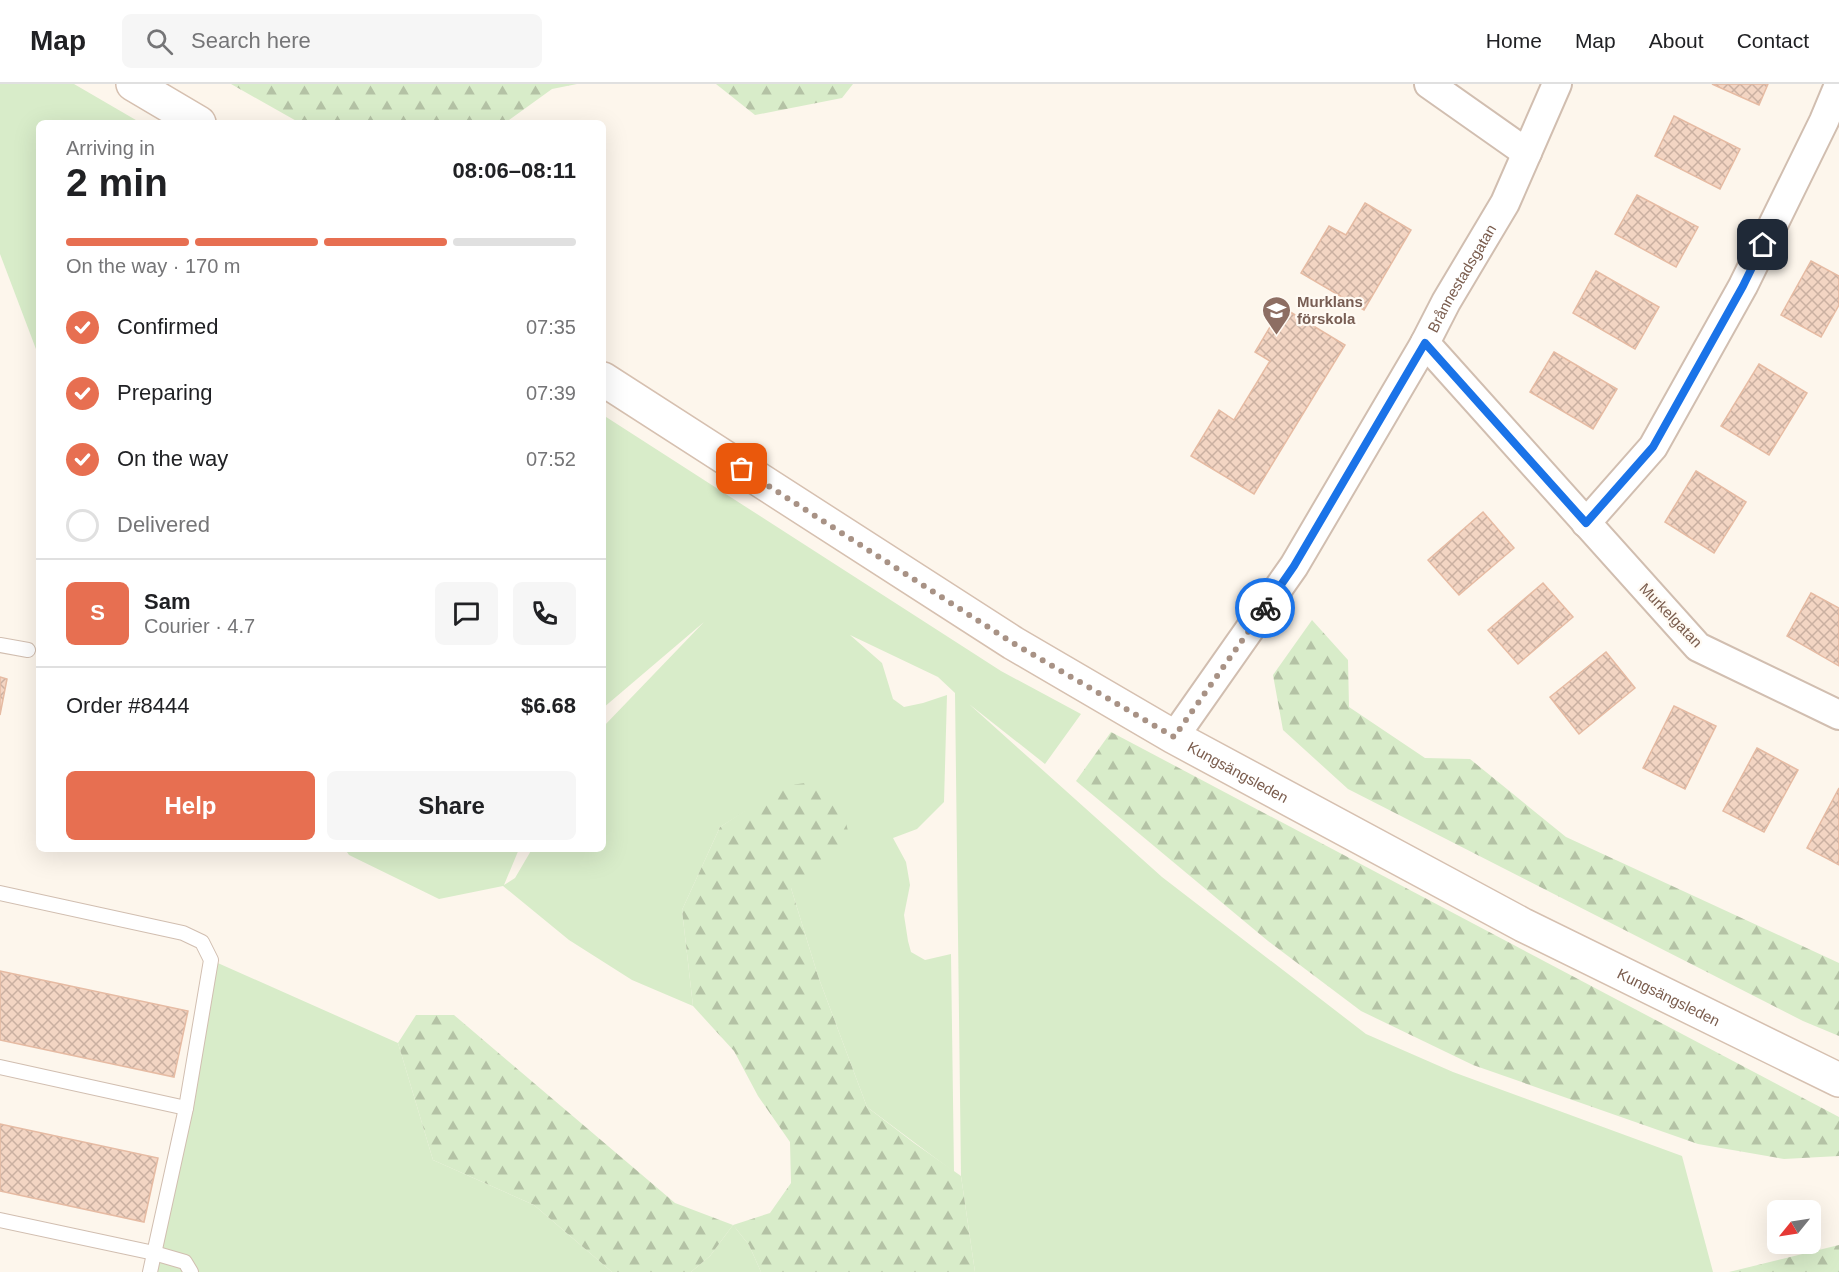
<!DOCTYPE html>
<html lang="en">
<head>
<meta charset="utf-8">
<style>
  :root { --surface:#fff; --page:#f6f6f6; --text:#202124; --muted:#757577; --line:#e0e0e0; --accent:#e76f51 }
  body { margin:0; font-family:Arial,sans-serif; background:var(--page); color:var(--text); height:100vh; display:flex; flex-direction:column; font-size:22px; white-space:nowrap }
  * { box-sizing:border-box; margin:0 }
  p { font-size:20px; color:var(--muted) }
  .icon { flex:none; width:33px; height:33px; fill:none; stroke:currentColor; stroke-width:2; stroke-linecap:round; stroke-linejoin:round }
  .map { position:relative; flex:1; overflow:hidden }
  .details { position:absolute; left:36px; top:36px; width:570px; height:732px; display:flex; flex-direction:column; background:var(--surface); border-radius:9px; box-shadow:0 6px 24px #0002 }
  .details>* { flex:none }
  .needle { width:39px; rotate:240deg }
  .tools { position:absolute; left:1767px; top:1116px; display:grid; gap:12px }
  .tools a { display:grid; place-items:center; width:54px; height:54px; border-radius:9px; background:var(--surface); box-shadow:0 6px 24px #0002; font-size:30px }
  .pin { position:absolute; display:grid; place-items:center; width:51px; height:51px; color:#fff; margin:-26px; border-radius:12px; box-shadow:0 3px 9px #0006 }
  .courier { position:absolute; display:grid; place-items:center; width:60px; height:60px; margin:-30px; border:4px solid #1a73e8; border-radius:50%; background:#fff; color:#222; box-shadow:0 2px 8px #0007 }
  .summary em { font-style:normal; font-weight:600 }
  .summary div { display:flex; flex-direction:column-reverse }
  .summary { display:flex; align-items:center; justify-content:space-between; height:102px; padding:0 30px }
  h1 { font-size:39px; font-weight:600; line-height:45px }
  .bar { display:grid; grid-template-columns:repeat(4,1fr); gap:9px 6px; align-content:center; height:72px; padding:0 30px }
  .bar i { height:8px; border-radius:4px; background:var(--line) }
  .bar .on { background:var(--accent) }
  .bar p { grid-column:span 4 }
  .line { display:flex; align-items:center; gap:15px; padding:0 30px; border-top:2px solid var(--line) }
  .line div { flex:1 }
  .round { display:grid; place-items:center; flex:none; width:63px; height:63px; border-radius:9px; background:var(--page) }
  ol { padding:0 30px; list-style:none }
  li { display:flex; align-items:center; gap:18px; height:66px }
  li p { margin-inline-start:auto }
  li .icon { padding:6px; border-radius:50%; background:var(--accent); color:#fff; stroke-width:4 }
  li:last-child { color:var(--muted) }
  li i { width:33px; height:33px; border:3px solid var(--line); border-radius:50% }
  .cta { display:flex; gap:12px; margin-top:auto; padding:12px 30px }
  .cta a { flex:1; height:69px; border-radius:9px; background:var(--accent); color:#fff; font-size:24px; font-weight:600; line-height:69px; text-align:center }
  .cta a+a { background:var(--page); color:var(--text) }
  header { display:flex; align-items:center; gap:36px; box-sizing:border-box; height:84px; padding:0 30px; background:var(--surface); border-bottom:2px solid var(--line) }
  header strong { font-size:28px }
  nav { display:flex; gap:33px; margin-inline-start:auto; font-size:21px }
  .search { width:420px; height:54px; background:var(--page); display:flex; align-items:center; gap:15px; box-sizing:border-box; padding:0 21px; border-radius:9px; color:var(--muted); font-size:22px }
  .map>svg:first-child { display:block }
  .green { fill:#d8ecc9 }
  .forest { fill:url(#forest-firs) }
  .building { fill:url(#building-cross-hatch); stroke:#e6bba3; stroke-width:1.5 }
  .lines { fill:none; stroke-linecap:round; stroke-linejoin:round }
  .service-casing { stroke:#d1beb0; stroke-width:16 }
  .minor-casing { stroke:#d1beb0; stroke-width:32 }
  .secondary-casing { stroke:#d6c0b0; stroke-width:36 }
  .service { stroke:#fff; stroke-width:14 }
  .minor { stroke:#fff; stroke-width:28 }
  .secondary { stroke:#fff; stroke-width:33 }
  .done { stroke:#a89285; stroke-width:6; stroke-dasharray:0 10.8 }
  .route { stroke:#1a73e8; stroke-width:8 }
  .labels { text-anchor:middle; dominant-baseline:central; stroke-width:4.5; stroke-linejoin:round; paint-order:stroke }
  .street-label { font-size:15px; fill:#7a5c4d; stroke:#fffaf3 }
  .education-label { font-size:15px; font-weight:bold; fill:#785e54; stroke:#fffaf3; text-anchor:start }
</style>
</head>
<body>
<header>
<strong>Map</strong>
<div class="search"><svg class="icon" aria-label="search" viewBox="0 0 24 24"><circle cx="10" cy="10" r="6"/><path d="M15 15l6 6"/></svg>Search here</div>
<nav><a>Home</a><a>Map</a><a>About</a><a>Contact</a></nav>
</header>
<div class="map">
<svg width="1839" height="1188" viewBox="0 0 1839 1188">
  <defs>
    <pattern id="forest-firs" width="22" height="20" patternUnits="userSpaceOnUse" patternTransform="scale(1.5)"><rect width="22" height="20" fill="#d8ecc9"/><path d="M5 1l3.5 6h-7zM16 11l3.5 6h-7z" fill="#b4c2a5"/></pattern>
    <pattern id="building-cross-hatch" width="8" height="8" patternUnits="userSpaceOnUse" patternTransform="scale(1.5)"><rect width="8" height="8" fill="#f3d5c3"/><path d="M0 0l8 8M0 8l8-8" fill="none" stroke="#cab0a1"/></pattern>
  </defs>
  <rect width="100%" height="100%" fill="#fdf6ec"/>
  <g class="green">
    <path d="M 0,0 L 74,0 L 141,39 L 39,39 L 39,273 L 0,170 Z"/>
    <path d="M 603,331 L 1001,587 L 1081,630 L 1045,680 L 969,620 L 1162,793 L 1366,950 L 1453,988 L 1682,1072 L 1713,1188 L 975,1188 L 961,1092 L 955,609 L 938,593 L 850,551 L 882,579 L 893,615 L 904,623 L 923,619 L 947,611 L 944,718 L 917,745 L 893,754 L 906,778 L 910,801 L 904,831 L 908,857 L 911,868 L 925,876 L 951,870 L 954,1088 L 867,1023 L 818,892 L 791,804 L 749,725 L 720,743 L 682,826 L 693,922 L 632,896 L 569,856 L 503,802 L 439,815 L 349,771 L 345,765 L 519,765 L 504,801 L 515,794 L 532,765 L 603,765 L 603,643 L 704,538 L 603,624 Z"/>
    <path d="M 211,876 L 398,959 L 433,1076 L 534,1121 L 612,1188 L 150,1188 Z"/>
    <path d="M 733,1141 L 749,1161 L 761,1188 L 691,1188 L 710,1172 Z"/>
  </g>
  <g class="forest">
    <path d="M 231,0 L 577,0 L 552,5 L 505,39 L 300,39 Z"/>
    <path d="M 716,0 L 853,0 L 842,14 L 755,31 Z"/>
    <path d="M 1312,536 L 1348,576 L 1349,623 L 1425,674 L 1470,675 L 1566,753 L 1839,879 L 1839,952 L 1803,937 L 1348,705 L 1283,646 L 1273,591 Z"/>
    <path d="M 1111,648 L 1839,1033 L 1839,1072 L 1784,1075 L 1698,1060 L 1473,981 L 1361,927 L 1268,857 L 1076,697 Z"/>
    <path d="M 813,698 L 843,727 L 851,759 L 791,804 L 818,892 L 867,1023 L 914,1059 L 961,1092 L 975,1188 L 761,1188 L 749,1161 L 733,1141 L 710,1172 L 691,1188 L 612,1188 L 534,1121 L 433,1076 L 398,959 L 416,931 L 454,931 L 675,1119 L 733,1141 L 770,1129 L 791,1099 L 790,1058 L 758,1012 L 734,967 L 693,922 L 682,826 L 720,743 L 783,702 Z"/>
    <path d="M 1839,1161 L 1839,1188 L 1729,1188 Z"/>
  </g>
  <g class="building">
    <path d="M 1712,0 L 1768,0 L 1759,21 Z"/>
    <path d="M 1674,32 L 1740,65 L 1720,105 L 1655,72 Z"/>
    <path d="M 1637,111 L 1698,143 L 1676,183 L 1615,150 Z"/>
    <path d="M 1365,119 L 1411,146 L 1364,226 L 1301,189 L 1329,142 L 1346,151 Z"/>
    <path d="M 1811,177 L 1839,192 L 1839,221 L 1821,253 L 1781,231 Z"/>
    <path d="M 1596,187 L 1659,223 L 1635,265 L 1573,229 Z"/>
    <path d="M 1282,223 L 1345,261 L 1254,410 L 1191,372 L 1219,326 L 1234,336 L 1270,277 L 1255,268 Z"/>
    <path d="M 1554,268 L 1617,305 L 1593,345 L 1530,308 Z"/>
    <path d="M 1759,280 L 1807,309 L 1769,371 L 1721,342 Z"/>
    <path d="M 1696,387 L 1746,418 L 1714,469 L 1665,438 Z"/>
    <path d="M 1483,428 L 1514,464 L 1459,511 L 1428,476 Z"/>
    <path d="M 1543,499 L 1573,533 L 1518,580 L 1488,546 Z"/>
    <path d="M 1811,509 L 1839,524 L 1839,582 L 1787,552 Z"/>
    <path d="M 1606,568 L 1635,604 L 1579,650 L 1550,613 Z"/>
    <path d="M 0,593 L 7,595 L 0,631 Z"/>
    <path d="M 1674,622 L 1716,642 L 1685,705 L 1643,684 Z"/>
    <path d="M 1757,664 L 1798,686 L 1764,748 L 1723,727 Z"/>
    <path d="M 1839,704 L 1839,781 L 1807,764 Z"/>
    <path d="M 0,887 L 188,927 L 174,993 L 0,956 Z"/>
    <path d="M 0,1040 L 158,1074 L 144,1138 L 0,1107 Z"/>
  </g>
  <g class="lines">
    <defs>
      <g id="service">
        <path d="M 0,561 L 28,566"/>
        <path d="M 0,809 L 183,849 L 202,858 L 211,876 L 186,1024 L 150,1188"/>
        <path d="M 0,983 L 186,1024"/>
        <path d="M 0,1136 L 154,1169 L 185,1178 L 191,1188"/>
      </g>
      <g id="minor">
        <path d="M 1429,0 L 1527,69"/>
        <path d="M 1425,259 L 1698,563 L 1839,631"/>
        <path d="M 1586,439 L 1653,363 L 1743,202 L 1824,37 L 1839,1"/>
        <path id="s1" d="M 1174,653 L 1294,482 L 1425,259 L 1446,218 L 1505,119 L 1557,0"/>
      </g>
      <g id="secondary">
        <path d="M 133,0 L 199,39"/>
        <path id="s2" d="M 603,295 L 1013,559 L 1174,653 L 1523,841 L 1839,996"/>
      </g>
    </defs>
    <use href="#service" class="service-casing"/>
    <use href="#minor" class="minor-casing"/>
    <use href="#secondary" class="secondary-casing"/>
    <use href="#service" class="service"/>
    <use href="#minor" class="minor"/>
    <use href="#secondary" class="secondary"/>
  </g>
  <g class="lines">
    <path class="done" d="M 742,385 L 1013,559 L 1174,653 L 1265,524"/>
    <path class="route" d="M 1265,524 L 1294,482 L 1425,259 L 1586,439 L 1653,363 L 1743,202 L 1763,161"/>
  </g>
  <defs>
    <symbol id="school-pin" viewBox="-11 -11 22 30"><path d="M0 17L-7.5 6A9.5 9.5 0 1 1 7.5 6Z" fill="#8d6e63" stroke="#fffaf3"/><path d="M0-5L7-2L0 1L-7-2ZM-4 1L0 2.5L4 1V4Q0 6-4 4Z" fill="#fff"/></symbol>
  </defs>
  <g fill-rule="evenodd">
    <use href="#school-pin" x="1260" y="210" width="33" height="45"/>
  </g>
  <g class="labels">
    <g class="street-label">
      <text stroke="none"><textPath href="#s1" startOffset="542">Brånnestadsgatan</textPath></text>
      <text transform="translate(1671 531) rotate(46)">Murkelgatan</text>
      <text stroke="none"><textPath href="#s2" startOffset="747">Kungsängsleden</textPath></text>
      <text stroke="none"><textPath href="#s2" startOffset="1233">Kungsängsleden</textPath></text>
    </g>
    <g class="education-label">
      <text x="1297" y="217">Murklans<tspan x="1297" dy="17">förskola</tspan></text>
    </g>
  </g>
</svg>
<div class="tools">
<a><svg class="needle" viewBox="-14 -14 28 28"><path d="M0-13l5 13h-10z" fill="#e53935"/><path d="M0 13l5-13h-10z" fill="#757577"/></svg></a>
</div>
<div class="pin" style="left:742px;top:385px;background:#ea580c"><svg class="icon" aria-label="bag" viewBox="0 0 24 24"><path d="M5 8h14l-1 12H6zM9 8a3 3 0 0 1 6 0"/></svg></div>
<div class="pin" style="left:1763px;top:161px;background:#1f2937"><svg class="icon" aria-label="home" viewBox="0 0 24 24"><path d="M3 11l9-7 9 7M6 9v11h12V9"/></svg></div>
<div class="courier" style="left:1265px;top:524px"><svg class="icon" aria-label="bike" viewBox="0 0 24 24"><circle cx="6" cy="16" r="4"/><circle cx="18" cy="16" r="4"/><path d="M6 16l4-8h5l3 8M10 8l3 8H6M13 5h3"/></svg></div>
<section class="details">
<div class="summary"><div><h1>2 min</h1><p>Arriving in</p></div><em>08:06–08:11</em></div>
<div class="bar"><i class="on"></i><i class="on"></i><i class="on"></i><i></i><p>On the way · 170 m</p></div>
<ol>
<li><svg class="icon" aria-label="check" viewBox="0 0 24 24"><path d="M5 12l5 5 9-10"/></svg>Confirmed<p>07:35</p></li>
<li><svg class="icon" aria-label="check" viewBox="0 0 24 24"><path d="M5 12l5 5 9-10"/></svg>Preparing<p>07:39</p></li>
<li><svg class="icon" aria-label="check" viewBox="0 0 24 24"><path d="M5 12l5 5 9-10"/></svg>On the way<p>07:52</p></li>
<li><i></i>Delivered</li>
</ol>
<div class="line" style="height:108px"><b class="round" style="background:var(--accent);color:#fff">S</b><div><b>Sam</b><p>Courier · 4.7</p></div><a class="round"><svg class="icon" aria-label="chat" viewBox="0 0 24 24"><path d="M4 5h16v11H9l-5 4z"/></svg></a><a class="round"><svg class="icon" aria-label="phone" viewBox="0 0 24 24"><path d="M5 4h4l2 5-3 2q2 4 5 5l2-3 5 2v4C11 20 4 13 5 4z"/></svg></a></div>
<div class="line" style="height:78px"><div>Order #8444</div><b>$6.68</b></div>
<div class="cta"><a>Help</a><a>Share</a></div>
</section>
</div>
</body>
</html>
